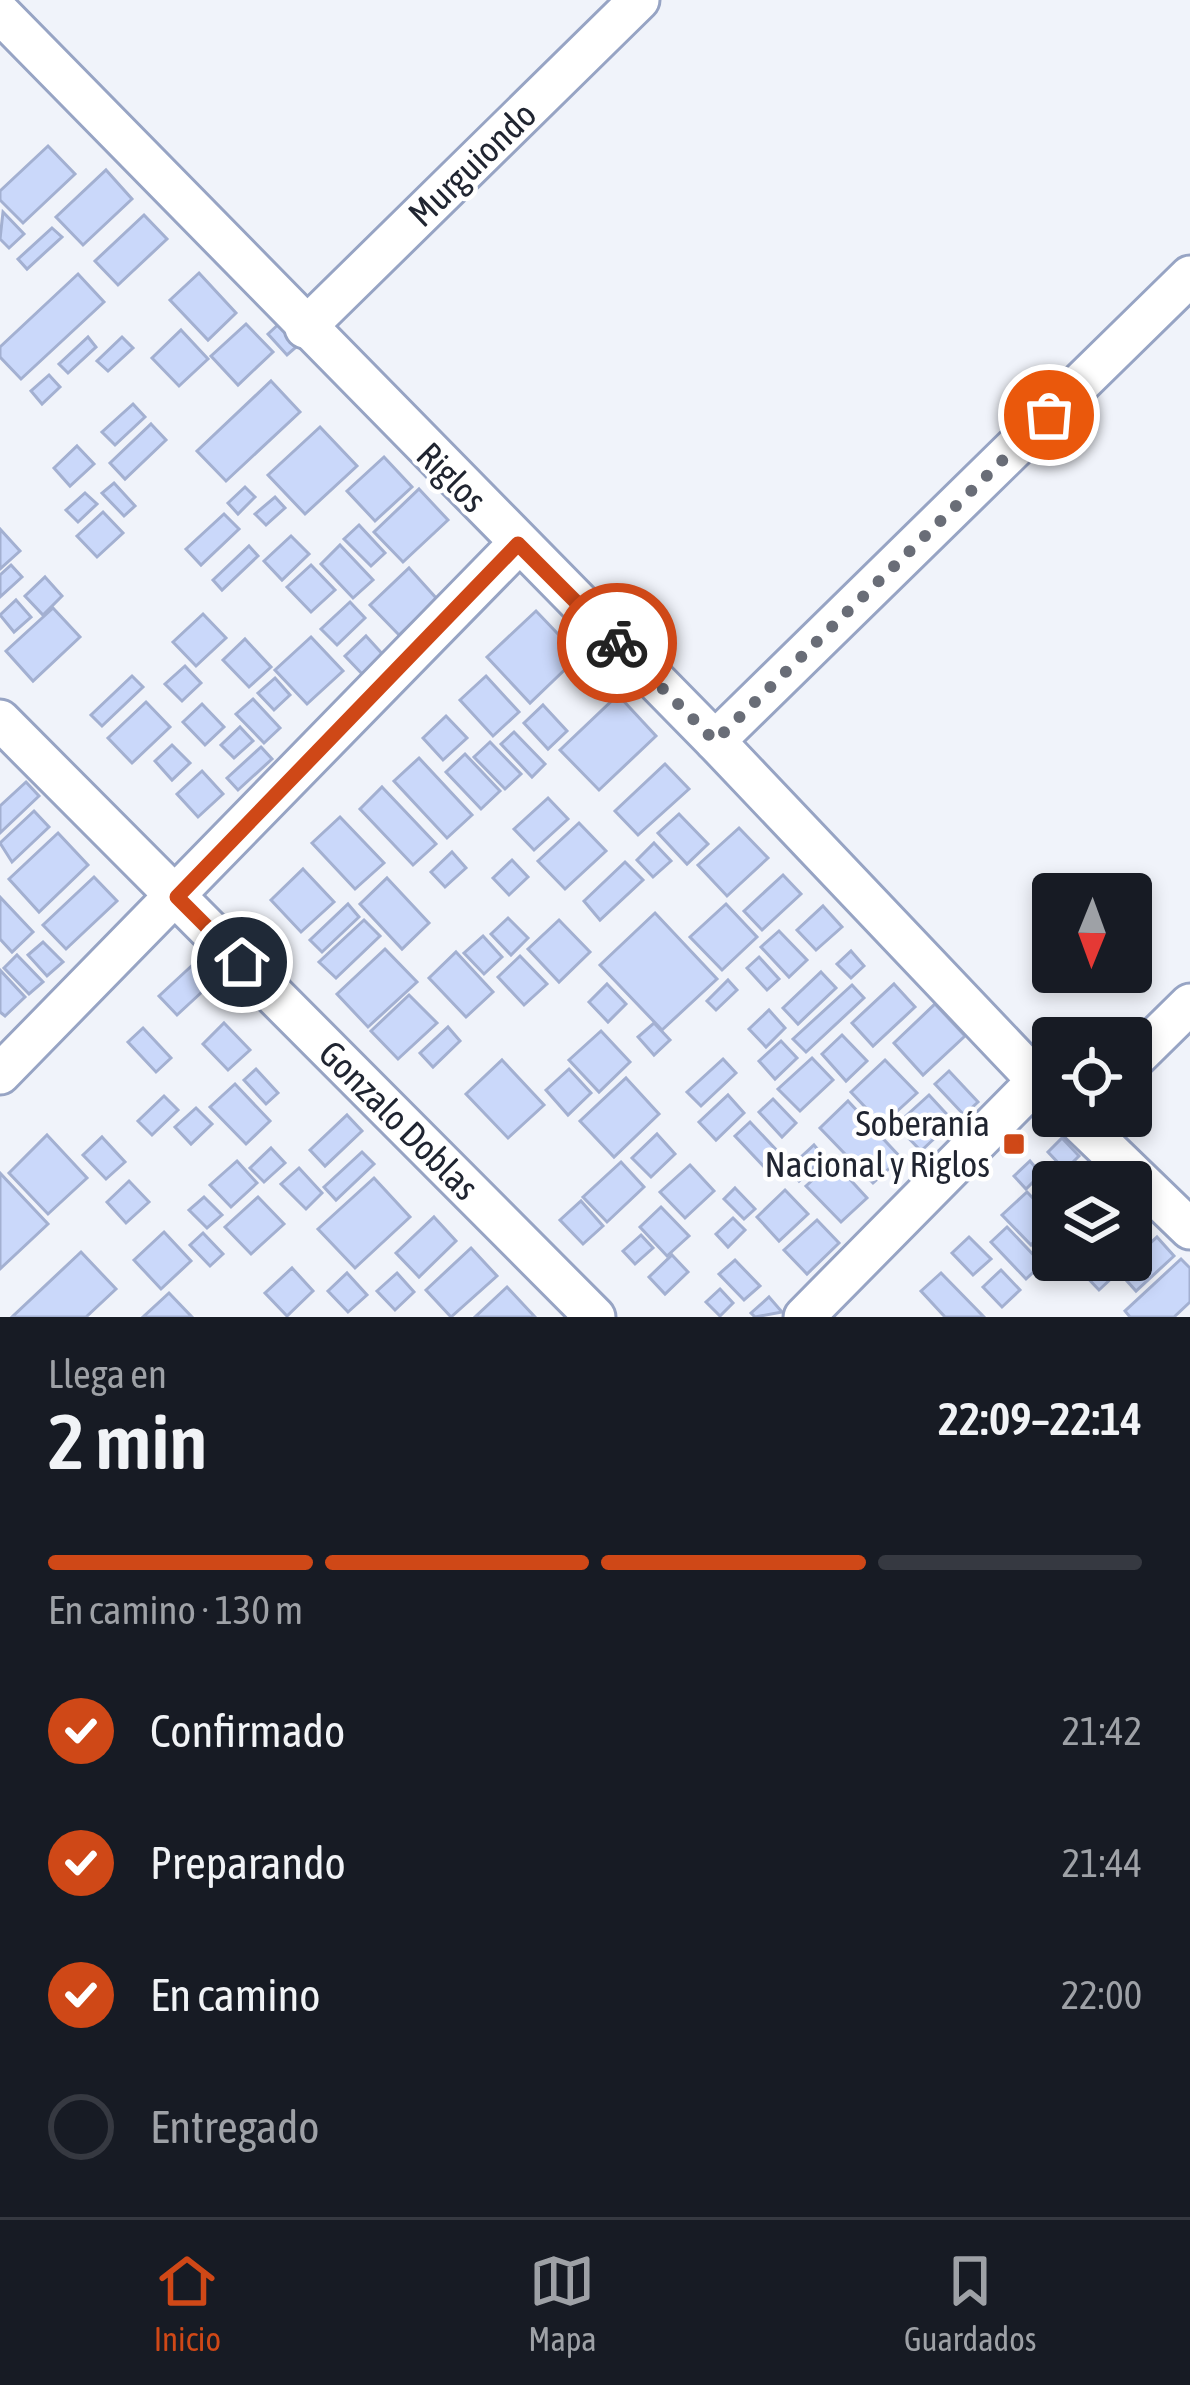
<!DOCTYPE html>
<html lang="es">
<head>
<meta charset="utf-8">
<style>
  :root { --surface:#171b24; --page:#242831; --text:#f1f3f6; --muted:#9ea1a6; --line:#363941; --accent:#cf4817 }
  body { margin:0; font-family:"Asap Condensed",sans-serif; background:var(--page); color:var(--text); height:100vh; display:flex; flex-direction:column; font-size:45px; white-space:nowrap }
  * { box-sizing:border-box; margin:0 }
  p { font-size:39px; color:var(--muted) }
  .icon { flex:none; width:66px; height:66px; fill:none; stroke:currentColor; stroke-width:2; stroke-linecap:round; stroke-linejoin:round }
  .map { position:relative; height:1317px; overflow:hidden }
  .sheet { display:flex; flex-direction:column; background:var(--surface); flex:1 }
  .sheet>* { flex:none }
  .needle { width:78px; rotate:181deg }
  .buttons { position:absolute; left:1032px; top:873px; display:grid; gap:24px }
  .buttons a { display:grid; place-items:center; width:120px; height:120px; border-radius:12px; background:var(--surface); box-shadow:0 6px 18px #0003; font-size:60px }
  .pin { position:absolute; display:grid; place-items:center; width:102px; height:102px; color:#fff; margin:-51px; border:6px solid #fff; border-radius:50%; box-shadow:0 3px 12px #0007 }
  .courier { position:absolute; display:grid; place-items:center; width:120px; height:120px; margin:-60px; border:9px solid #cf4817; border-radius:50%; background:#fff; color:#222; box-shadow:0 3px 15px #0007 }
  .summary em { font-style:normal; font-weight:600 }
  .summary div { display:flex; flex-direction:column-reverse }
  .summary { display:flex; align-items:center; justify-content:space-between; height:204px; padding:0 48px }
  h1 { font-size:78px; font-weight:600; line-height:90px }
  .bar { display:grid; grid-template-columns:repeat(4,1fr); gap:18px 12px; align-content:center; height:144px; padding:0 48px }
  .bar i { height:15px; border-radius:9px; background:var(--line) }
  .bar .current { background:var(--accent) }
  .bar p { grid-column:span 4 }
  ol { padding:0 48px; list-style:none }
  li { display:flex; align-items:center; gap:36px; height:132px }
  li p { margin-inline-start:auto }
  li .icon { padding:12px; border-radius:50%; background:var(--accent); color:#fff; stroke-width:4 }
  li:last-child { color:var(--muted) }
  li i { width:66px; height:66px; border:6px solid var(--line); border-radius:50% }
  .tab-bar { display:flex; justify-content:space-around; align-items:center; height:168px; border-top:3px solid var(--line); background:var(--surface); font-size:33px; color:var(--muted) }
  .tab-bar a { display:grid; justify-items:center; gap:6px }
  .tab-bar .current { color:var(--accent) }
  .map>svg:first-child { display:block }
  .building { fill:#cad8fa; stroke:#a3b0d1; stroke-width:3 }
  .lines { fill:none; stroke-linecap:round; stroke-linejoin:round }
  .minor-casing { stroke:#97a4c4; stroke-width:45 }
  .minor { stroke:#fff; stroke-width:39 }
  .done { stroke:#696d77; stroke-width:12; stroke-dasharray:0 21.6 }
  .route { stroke:#cf4817; stroke-width:15 }
  .poi-dot { fill:#cf4817; stroke:#fff; stroke-width:4.5 }
  .labels { text-anchor:middle; dominant-baseline:central; stroke-width:9; stroke-linejoin:round; paint-order:stroke }
  .street-label { font-size:36px; fill:#202531; stroke:#fff }
  .poi-label { font-size:36px; fill:#202531; stroke:#fff; text-anchor:end }
</style>
</head>
<body>
<div class="map">
<svg width="1190" height="1317" viewBox="0 0 1190 1317">
  <rect width="100%" height="100%" fill="#f0f3fa"/>
  <g class="building">
    <path d="M 48,146 L 75,174 L 23,223 L 0,200 L 0,191 Z"/>
    <path d="M 106,170 L 132,199 L 83,245 L 56,217 Z"/>
    <path d="M 3,212 L 24,234 L 9,248 L 0,239 Z"/>
    <path d="M 144,215 L 167,239 L 118,285 L 95,261 Z"/>
    <path d="M 52,228 L 62,237 L 27,269 L 18,259 Z"/>
    <path d="M 199,273 L 236,313 L 208,340 L 170,300 Z"/>
    <path d="M 78,274 L 104,302 L 21,379 L 0,357 L 0,347 Z"/>
    <path d="M 282,321 L 302,342 L 287,355 L 268,334 Z"/>
    <path d="M 246,324 L 273,352 L 238,385 L 211,356 Z"/>
    <path d="M 181,330 L 208,359 L 179,386 L 152,358 Z"/>
    <path d="M 88,337 L 96,347 L 68,373 L 59,364 Z"/>
    <path d="M 122,337 L 133,348 L 108,371 L 97,361 Z"/>
    <path d="M 49,375 L 60,387 L 42,404 L 31,391 Z"/>
    <path d="M 271,381 L 300,412 L 226,481 L 197,451 Z"/>
    <path d="M 133,404 L 145,417 L 115,445 L 102,432 Z"/>
    <path d="M 151,424 L 166,440 L 125,479 L 110,463 Z"/>
    <path d="M 320,427 L 357,466 L 305,514 L 268,475 Z"/>
    <path d="M 77,446 L 94,464 L 70,486 L 54,468 Z"/>
    <path d="M 384,457 L 412,487 L 375,521 L 347,491 Z"/>
    <path d="M 114,483 L 135,506 L 124,516 L 102,493 Z"/>
    <path d="M 245,487 L 255,497 L 238,514 L 228,503 Z"/>
    <path d="M 419,489 L 448,520 L 403,562 L 374,532 Z"/>
    <path d="M 85,493 L 97,504 L 78,522 L 66,510 Z"/>
    <path d="M 275,497 L 285,508 L 266,525 L 255,514 Z"/>
    <path d="M 103,512 L 123,533 L 97,557 L 77,536 Z"/>
    <path d="M 224,514 L 239,529 L 201,565 L 186,549 Z"/>
    <path d="M 359,525 L 385,553 L 371,566 L 344,539 Z"/>
    <path d="M 0,529 L 20,551 L 0,569 Z"/>
    <path d="M 291,536 L 309,554 L 282,580 L 264,561 Z"/>
    <path d="M 340,545 L 373,580 L 353,598 L 321,564 Z"/>
    <path d="M 249,546 L 258,556 L 222,590 L 213,580 Z"/>
    <path d="M 11,565 L 22,577 L 0,597 L 0,575 Z"/>
    <path d="M 311,565 L 335,590 L 311,612 L 287,587 Z"/>
    <path d="M 409,568 L 437,599 L 399,635 L 370,605 Z"/>
    <path d="M 45,577 L 62,596 L 43,615 L 25,596 Z"/>
    <path d="M 16,600 L 31,617 L 14,632 L 0,615 Z"/>
    <path d="M 350,602 L 365,618 L 337,645 L 321,629 Z"/>
    <path d="M 53,608 L 80,637 L 33,681 L 6,651 Z"/>
    <path d="M 536,611 L 579,656 L 530,703 L 487,657 Z"/>
    <path d="M 203,614 L 226,638 L 196,666 L 173,642 Z"/>
    <path d="M 366,636 L 386,658 L 365,677 L 345,656 Z"/>
    <path d="M 311,637 L 343,671 L 307,704 L 275,670 Z"/>
    <path d="M 245,639 L 271,667 L 249,687 L 223,660 Z"/>
    <path d="M 185,666 L 201,683 L 182,701 L 165,684 Z"/>
    <path d="M 132,676 L 143,687 L 102,726 L 91,715 Z"/>
    <path d="M 486,676 L 519,712 L 493,736 L 460,700 Z"/>
    <path d="M 275,678 L 290,695 L 274,710 L 258,693 Z"/>
    <path d="M 618,695 L 656,736 L 599,790 L 560,750 Z"/>
    <path d="M 253,699 L 280,728 L 264,743 L 236,714 Z"/>
    <path d="M 146,702 L 170,727 L 132,763 L 108,738 Z"/>
    <path d="M 202,704 L 224,727 L 205,745 L 183,722 Z"/>
    <path d="M 543,705 L 567,731 L 548,749 L 524,723 Z"/>
    <path d="M 446,716 L 467,738 L 443,760 L 423,738 Z"/>
    <path d="M 240,727 L 253,741 L 234,758 L 221,745 Z"/>
    <path d="M 514,732 L 545,764 L 532,777 L 501,744 Z"/>
    <path d="M 490,742 L 521,774 L 505,789 L 474,757 Z"/>
    <path d="M 172,745 L 190,763 L 172,780 L 155,761 Z"/>
    <path d="M 261,747 L 272,759 L 238,790 L 227,778 Z"/>
    <path d="M 465,754 L 500,791 L 481,809 L 446,772 Z"/>
    <path d="M 419,758 L 472,815 L 447,838 L 394,781 Z"/>
    <path d="M 665,764 L 689,789 L 638,835 L 615,811 Z"/>
    <path d="M 202,771 L 223,794 L 198,817 L 177,794 Z"/>
    <path d="M 26,782 L 39,796 L 0,833 L 0,806 Z"/>
    <path d="M 382,787 L 436,844 L 413,865 L 360,809 Z"/>
    <path d="M 548,798 L 568,819 L 534,850 L 514,829 Z"/>
    <path d="M 34,811 L 49,827 L 12,862 L 0,843 Z"/>
    <path d="M 679,814 L 708,844 L 687,864 L 658,833 Z"/>
    <path d="M 340,817 L 384,863 L 355,889 L 312,843 Z"/>
    <path d="M 579,823 L 606,851 L 565,889 L 538,861 Z"/>
    <path d="M 739,828 L 768,858 L 727,896 L 698,865 Z"/>
    <path d="M 58,833 L 88,865 L 39,912 L 9,879 Z"/>
    <path d="M 654,843 L 671,861 L 653,877 L 637,860 Z"/>
    <path d="M 452,852 L 466,868 L 445,887 L 431,872 Z"/>
    <path d="M 512,860 L 528,877 L 509,895 L 493,878 Z"/>
    <path d="M 625,862 L 643,880 L 600,920 L 584,901 Z"/>
    <path d="M 303,869 L 334,902 L 301,932 L 271,900 Z"/>
    <path d="M 783,875 L 801,894 L 762,930 L 744,911 Z"/>
    <path d="M 94,877 L 117,901 L 66,949 L 43,925 Z"/>
    <path d="M 387,878 L 429,923 L 402,949 L 360,904 Z"/>
    <path d="M 0,897 L 33,932 L 12,952 L 0,939 Z"/>
    <path d="M 348,904 L 359,917 L 322,952 L 310,940 Z"/>
    <path d="M 726,904 L 757,937 L 722,970 L 690,937 Z"/>
    <path d="M 823,906 L 842,927 L 816,950 L 797,930 Z"/>
    <path d="M 655,913 L 717,979 L 662,1030 L 600,965 Z"/>
    <path d="M 508,918 L 528,938 L 511,955 L 491,934 Z"/>
    <path d="M 364,920 L 380,936 L 336,978 L 319,962 Z"/>
    <path d="M 559,920 L 590,952 L 559,982 L 528,949 Z"/>
    <path d="M 779,931 L 807,960 L 789,977 L 761,947 Z"/>
    <path d="M 483,936 L 502,957 L 484,974 L 464,953 Z"/>
    <path d="M 43,942 L 63,962 L 47,976 L 28,955 Z"/>
    <path d="M 385,949 L 417,982 L 368,1027 L 337,994 Z"/>
    <path d="M 851,951 L 864,966 L 851,978 L 837,964 Z"/>
    <path d="M 456,952 L 493,992 L 466,1017 L 429,978 Z"/>
    <path d="M 17,955 L 43,982 L 29,994 L 4,968 Z"/>
    <path d="M 520,956 L 547,984 L 524,1005 L 498,977 Z"/>
    <path d="M 759,957 L 779,979 L 767,990 L 747,968 Z"/>
    <path d="M 199,959 L 217,978 L 177,1015 L 159,996 Z"/>
    <path d="M 0,970 L 25,997 L 5,1016 L 0,1012 Z"/>
    <path d="M 821,972 L 836,988 L 798,1024 L 783,1008 Z"/>
    <path d="M 728,980 L 737,990 L 716,1010 L 707,1001 Z"/>
    <path d="M 607,984 L 626,1004 L 608,1022 L 589,1002 Z"/>
    <path d="M 894,984 L 915,1007 L 873,1046 L 852,1023 Z"/>
    <path d="M 852,985 L 864,998 L 806,1052 L 793,1039 Z"/>
    <path d="M 409,995 L 437,1023 L 398,1059 L 371,1031 Z"/>
    <path d="M 935,1004 L 965,1036 L 923,1075 L 894,1043 Z"/>
    <path d="M 769,1010 L 785,1028 L 766,1047 L 749,1029 Z"/>
    <path d="M 224,1023 L 250,1050 L 228,1070 L 203,1044 Z"/>
    <path d="M 654,1023 L 670,1040 L 654,1055 L 638,1037 Z"/>
    <path d="M 448,1027 L 460,1041 L 433,1067 L 420,1053 Z"/>
    <path d="M 143,1028 L 171,1058 L 156,1072 L 128,1042 Z"/>
    <path d="M 601,1031 L 630,1062 L 599,1092 L 569,1060 Z"/>
    <path d="M 842,1035 L 867,1061 L 846,1081 L 822,1054 Z"/>
    <path d="M 781,1041 L 797,1058 L 775,1079 L 759,1061 Z"/>
    <path d="M 812,1058 L 833,1080 L 800,1111 L 778,1089 Z"/>
    <path d="M 723,1059 L 736,1073 L 701,1106 L 687,1092 Z"/>
    <path d="M 502,1060 L 544,1105 L 508,1138 L 466,1094 Z"/>
    <path d="M 885,1060 L 917,1093 L 882,1125 L 851,1092 Z"/>
    <path d="M 256,1069 L 278,1093 L 266,1104 L 244,1080 Z"/>
    <path d="M 569,1069 L 591,1093 L 568,1115 L 546,1090 Z"/>
    <path d="M 949,1071 L 978,1102 L 964,1115 L 935,1084 Z"/>
    <path d="M 626,1078 L 659,1114 L 614,1157 L 580,1121 Z"/>
    <path d="M 235,1084 L 270,1121 L 246,1144 L 210,1107 Z"/>
    <path d="M 728,1095 L 744,1113 L 716,1140 L 699,1122 Z"/>
    <path d="M 929,1095 L 953,1121 L 921,1151 L 896,1125 Z"/>
    <path d="M 164,1096 L 178,1110 L 152,1135 L 138,1121 Z"/>
    <path d="M 773,1099 L 796,1123 L 782,1137 L 759,1112 Z"/>
    <path d="M 848,1101 L 901,1158 L 873,1183 L 820,1128 Z"/>
    <path d="M 196,1108 L 212,1124 L 191,1144 L 175,1127 Z"/>
    <path d="M 347,1115 L 362,1131 L 325,1166 L 310,1150 Z"/>
    <path d="M 750,1122 L 782,1156 L 767,1170 L 735,1136 Z"/>
    <path d="M 657,1134 L 675,1154 L 651,1177 L 632,1158 Z"/>
    <path d="M 47,1135 L 87,1178 L 48,1214 L 9,1173 Z"/>
    <path d="M 102,1137 L 125,1162 L 106,1179 L 83,1155 Z"/>
    <path d="M 1062,1138 L 1079,1156 L 1065,1170 L 1048,1152 Z"/>
    <path d="M 814,1145 L 824,1157 L 799,1181 L 788,1169 Z"/>
    <path d="M 271,1148 L 285,1163 L 264,1182 L 250,1168 Z"/>
    <path d="M 362,1152 L 374,1164 L 336,1200 L 324,1187 Z"/>
    <path d="M 237,1161 L 257,1183 L 231,1207 L 210,1185 Z"/>
    <path d="M 833,1161 L 867,1198 L 841,1222 L 806,1186 Z"/>
    <path d="M 1030,1161 L 1041,1174 L 1026,1189 L 1014,1176 Z"/>
    <path d="M 621,1162 L 644,1187 L 607,1222 L 583,1197 Z"/>
    <path d="M 690,1165 L 714,1191 L 685,1218 L 660,1192 Z"/>
    <path d="M 299,1168 L 322,1193 L 306,1209 L 281,1184 Z"/>
    <path d="M 1060,1168 L 1071,1179 L 1053,1182 L 1048,1201 L 1037,1189 Z"/>
    <path d="M 0,1173 L 48,1224 L 0,1269 Z"/>
    <path d="M 374,1178 L 410,1217 L 355,1268 L 318,1229 Z"/>
    <path d="M 129,1181 L 149,1202 L 126,1223 L 107,1202 Z"/>
    <path d="M 735,1188 L 755,1209 L 744,1219 L 724,1199 Z"/>
    <path d="M 785,1190 L 808,1214 L 779,1241 L 757,1217 Z"/>
    <path d="M 1027,1192 L 1053,1219 L 1031,1245 L 1002,1215 Z"/>
    <path d="M 204,1197 L 222,1215 L 207,1228 L 189,1210 Z"/>
    <path d="M 258,1197 L 284,1224 L 251,1254 L 225,1227 Z"/>
    <path d="M 581,1201 L 603,1226 L 583,1244 L 560,1220 Z"/>
    <path d="M 661,1207 L 689,1236 L 667,1256 L 640,1227 Z"/>
    <path d="M 434,1217 L 456,1241 L 419,1277 L 396,1253 Z"/>
    <path d="M 733,1218 L 745,1230 L 728,1247 L 716,1234 Z"/>
    <path d="M 817,1220 L 839,1243 L 807,1274 L 784,1250 Z"/>
    <path d="M 1007,1227 L 1042,1264 L 1026,1279 L 991,1242 Z"/>
    <path d="M 164,1232 L 191,1261 L 161,1289 L 134,1260 Z"/>
    <path d="M 203,1233 L 223,1254 L 210,1266 L 190,1245 Z"/>
    <path d="M 641,1235 L 653,1248 L 635,1264 L 623,1251 Z"/>
    <path d="M 969,1237 L 991,1259 L 973,1275 L 952,1253 Z"/>
    <path d="M 1157,1237 L 1174,1256 L 1136,1291 L 1119,1272 Z"/>
    <path d="M 471,1248 L 497,1276 L 451,1317 L 426,1290 Z"/>
    <path d="M 81,1252 L 116,1289 L 86,1317 L 12,1317 Z"/>
    <path d="M 672,1255 L 688,1272 L 665,1294 L 649,1277 Z"/>
    <path d="M 1181,1259 L 1190,1268 L 1190,1302 L 1174,1317 L 1130,1317 L 1125,1311 Z"/>
    <path d="M 735,1260 L 760,1286 L 744,1300 L 719,1274 Z"/>
    <path d="M 1088,1260 L 1101,1260 L 1115,1275 L 1099,1290 L 1079,1269 Z"/>
    <path d="M 292,1268 L 313,1291 L 287,1316 L 265,1293 Z"/>
    <path d="M 1001,1270 L 1020,1290 L 1002,1307 L 983,1287 Z"/>
    <path d="M 347,1273 L 367,1295 L 348,1312 L 328,1291 Z"/>
    <path d="M 397,1273 L 414,1292 L 395,1310 L 377,1291 Z"/>
    <path d="M 941,1273 L 984,1317 L 945,1317 L 921,1291 Z"/>
    <path d="M 507,1287 L 535,1317 L 475,1317 Z"/>
    <path d="M 720,1289 L 733,1303 L 720,1316 L 706,1302 Z"/>
    <path d="M 169,1293 L 192,1317 L 143,1317 Z"/>
    <path d="M 769,1297 L 782,1312 L 755,1317 L 751,1313 Z"/>
  </g>
  <g class="lines">
    <defs>
      <g id="minor">
        <path d="M 0,13 L 715,741 L 1053,1097"/>
        <path d="M 305,328 L 639,0"/>
        <path d="M 0,720 L 595,1317"/>
        <path d="M 715,741 L 1190,276"/>
        <path d="M 1131,1062 L 1190,1004"/>
        <path d="M 0,1074 L 518,544"/>
        <path d="M 1073,1116 L 1190,1229"/>
        <path d="M 804,1317 L 1036,1082"/>
      </g>
    </defs>
    <use href="#minor" class="minor-casing"/>
    <use href="#minor" class="minor"/>
  </g>
  <g class="lines">
    <path class="done" d="M 617,643 L 715,741 L 1049,415"/>
    <path class="route" d="M 242,962 L 177,897 L 518,544 L 617,643"/>
  </g>
  <rect class="poi-dot" x="1002" y="1132" width="24" height="24" rx="6"/>
  <g class="labels">
    <g class="street-label">
      <text transform="translate(472 164) rotate(-44)">Murguiondo</text>
      <text transform="translate(452 477) rotate(45)">Riglos</text>
      <text transform="translate(399 1120) rotate(45)">Gonzalo Doblas</text>
    </g>
    <g class="poi-label">
      <text x="990" y="1123">Soberanía<tspan x="990" dy="41">Nacional y Riglos</tspan></text>
    </g>
  </g>
</svg>
<div class="buttons">
<a><svg class="needle" viewBox="-14 -14 28 28"><path d="M0-13l5 13h-10z" fill="#e53935"/><path d="M0 13l5-13h-10z" fill="#9ea1a6"/></svg></a>
<a><svg class="icon" aria-label="locate" viewBox="0 0 24 24"><circle cx="12" cy="12" r="6"/><path d="M12 2v4M12 18v4M2 12h4M18 12h4"/></svg></a>
<a><svg class="icon" aria-label="layers" viewBox="0 0 24 24"><path d="M12 4l9 5-9 5-9-5zM3 14l9 5 9-5"/></svg></a>
</div>
<div class="pin" style="left:1049px;top:415px;background:#ea580c"><svg class="icon" aria-label="bag" viewBox="0 0 24 24"><path d="M5 8h14l-1 12H6zM9 8a3 3 0 0 1 6 0"/></svg></div>
<div class="pin" style="left:242px;top:962px;background:#1f2937"><svg class="icon" aria-label="home" viewBox="0 0 24 24"><path d="M3 11l9-7 9 7M6 9v11h12V9"/></svg></div>
<div class="courier" style="left:617px;top:643px"><svg class="icon" aria-label="bike" viewBox="0 0 24 24"><circle cx="6" cy="16" r="4"/><circle cx="18" cy="16" r="4"/><path d="M6 16l4-8h5l3 8M10 8l3 8H6M13 5h3"/></svg></div>
</div>
<section class="sheet">
<div class="summary"><div><h1>2 min</h1><p>Llega en</p></div><em>22:09–22:14</em></div>
<div class="bar"><i class="current"></i><i class="current"></i><i class="current"></i><i></i><p>En camino · 130 m</p></div>
<ol>
<li><svg class="icon" aria-label="check" viewBox="0 0 24 24"><path d="M5 12l5 5 9-10"/></svg>Confirmado<p>21:42</p></li>
<li><svg class="icon" aria-label="check" viewBox="0 0 24 24"><path d="M5 12l5 5 9-10"/></svg>Preparando<p>21:44</p></li>
<li><svg class="icon" aria-label="check" viewBox="0 0 24 24"><path d="M5 12l5 5 9-10"/></svg>En camino<p>22:00</p></li>
<li><i></i>Entregado</li>
</ol>
</section>
<nav class="tab-bar">
<a class="current"><svg class="icon" aria-label="home" viewBox="0 0 24 24"><path d="M3 11l9-7 9 7M6 9v11h12V9"/></svg>Inicio</a>
<a><svg class="icon" aria-label="map" viewBox="0 0 24 24"><path d="M3 6l6-2 6 2 6-2v14l-6 2-6-2-6 2zM9 4v14M15 6v14"/></svg>Mapa</a>
<a><svg class="icon" aria-label="saved" viewBox="0 0 24 24"><path d="M7 4h10v16l-5-4-5 4z"/></svg>Guardados</a>
</nav>
</body>
</html>
